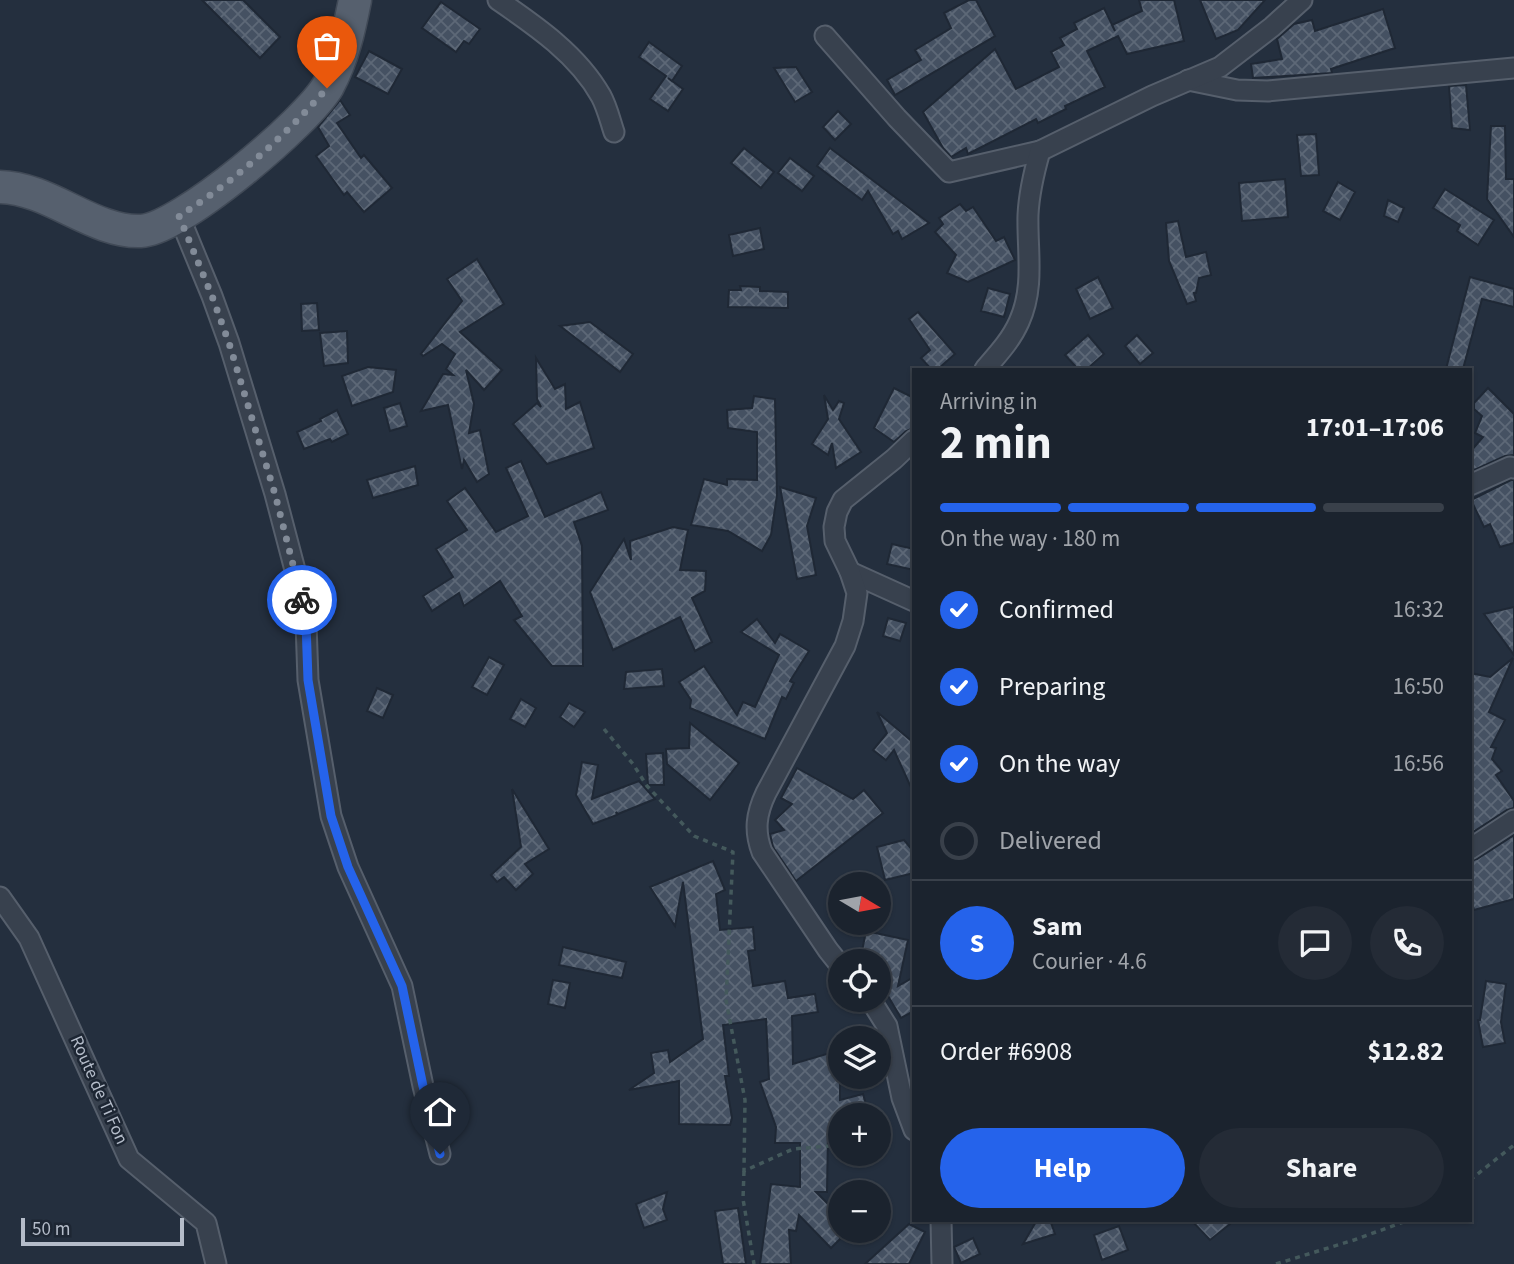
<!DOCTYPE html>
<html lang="en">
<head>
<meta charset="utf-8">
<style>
  :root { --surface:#1b232e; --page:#242b36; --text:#f1f3f6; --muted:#a0a4aa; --line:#39404a; --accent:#2563eb }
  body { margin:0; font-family:"Source Sans 3",sans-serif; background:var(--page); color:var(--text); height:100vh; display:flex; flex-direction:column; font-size:26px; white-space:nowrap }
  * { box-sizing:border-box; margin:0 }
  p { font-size:23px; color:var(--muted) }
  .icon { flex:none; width:38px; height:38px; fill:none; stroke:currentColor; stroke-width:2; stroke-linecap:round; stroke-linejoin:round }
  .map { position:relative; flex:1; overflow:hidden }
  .side { position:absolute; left:912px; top:368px; width:560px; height:854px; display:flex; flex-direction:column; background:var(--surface); border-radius:0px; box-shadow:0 2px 5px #0004,0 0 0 2px var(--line) }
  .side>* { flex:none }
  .needle { width:46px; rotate:100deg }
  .fabs { position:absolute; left:828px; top:872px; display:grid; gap:14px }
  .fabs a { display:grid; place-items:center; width:63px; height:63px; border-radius:50%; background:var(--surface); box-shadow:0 2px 5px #0004,0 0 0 2px var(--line); font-size:35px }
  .scale { position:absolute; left:21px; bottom:18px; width:163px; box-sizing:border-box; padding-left:7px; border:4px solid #b4bcc9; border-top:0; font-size:19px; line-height:24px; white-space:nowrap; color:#b4bcc9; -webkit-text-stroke:5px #1d2633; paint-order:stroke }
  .pin { position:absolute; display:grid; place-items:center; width:60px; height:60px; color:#fff; margin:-72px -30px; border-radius:50% 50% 50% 0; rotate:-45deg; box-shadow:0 0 7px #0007 }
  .pin .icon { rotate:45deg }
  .courier { position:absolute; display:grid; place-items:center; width:70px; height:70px; margin:-35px; border:5px solid #2563eb; border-radius:50%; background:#fff; color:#222; box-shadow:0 2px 9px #0007 }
  .overview em { font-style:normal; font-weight:700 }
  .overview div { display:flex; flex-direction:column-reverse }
  .overview { display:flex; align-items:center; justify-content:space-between; height:119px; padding:0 28px }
  h1 { font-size:46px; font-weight:700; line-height:52px }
  .bar { display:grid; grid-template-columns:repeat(4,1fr); gap:10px 7px; align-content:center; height:84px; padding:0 28px }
  .bar i { height:9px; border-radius:5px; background:var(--line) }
  .bar .active { background:var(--accent) }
  .bar p { grid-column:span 4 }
  .line { display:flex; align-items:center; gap:18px; padding:0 28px; border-top:2px solid var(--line) }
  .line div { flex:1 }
  .round { display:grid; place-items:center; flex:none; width:74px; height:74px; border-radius:37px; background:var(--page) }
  ol { padding:0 28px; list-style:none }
  li { display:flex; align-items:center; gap:21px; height:77px }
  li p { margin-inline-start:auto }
  li .icon { padding:7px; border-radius:50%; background:var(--accent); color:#fff; stroke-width:4 }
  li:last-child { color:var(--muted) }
  li i { width:38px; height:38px; border:4px solid var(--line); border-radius:50% }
  .cta { display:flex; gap:14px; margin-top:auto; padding:14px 28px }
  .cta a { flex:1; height:80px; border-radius:42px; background:var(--accent); color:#fff; font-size:28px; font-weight:700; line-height:80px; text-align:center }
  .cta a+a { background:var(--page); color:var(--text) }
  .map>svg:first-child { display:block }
  .building { fill:url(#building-cross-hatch); stroke:#1f2835; stroke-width:2 }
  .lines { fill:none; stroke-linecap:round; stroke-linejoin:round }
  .minor-casing { stroke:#565f6c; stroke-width:23 }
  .primary-casing { stroke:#414a57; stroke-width:35 }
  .path { stroke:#44595c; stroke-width:3.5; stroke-dasharray:5 5; stroke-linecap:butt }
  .minor { stroke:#38414e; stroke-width:19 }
  .primary { stroke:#56606e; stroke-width:32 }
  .done { stroke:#828b98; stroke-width:7; stroke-dasharray:0 12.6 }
  .route { stroke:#2563eb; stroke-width:9 }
  .labels { text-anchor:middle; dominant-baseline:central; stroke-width:5; stroke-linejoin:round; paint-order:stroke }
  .street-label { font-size:18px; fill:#b4bcc9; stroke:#1d2633 }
</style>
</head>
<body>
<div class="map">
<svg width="1514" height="1264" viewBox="0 0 1514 1264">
  <defs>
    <pattern id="building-cross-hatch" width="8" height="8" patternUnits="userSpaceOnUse" patternTransform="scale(1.75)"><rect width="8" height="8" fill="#455162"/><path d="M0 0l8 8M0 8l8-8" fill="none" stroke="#5d6877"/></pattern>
  </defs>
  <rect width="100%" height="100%" fill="#242f3e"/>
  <g class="building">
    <path d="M 202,0 L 243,0 L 280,37 L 260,58 Z"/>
    <path d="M 969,0 L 976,0 L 995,36 L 895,95 L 887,80 L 921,60 L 915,50 L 951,28 L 944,13 Z"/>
    <path d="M 1139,0 L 1174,0 L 1184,41 L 1127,54 L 1118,36 L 1087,51 L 1105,87 L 1065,106 L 1066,109 L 1038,123 L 1036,119 L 968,154 L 966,148 L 951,157 L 943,148 L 923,112 L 995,49 L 1016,89 L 1059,67 L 1051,52 L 1064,45 L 1060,38 L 1077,29 L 1074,23 L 1104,8 L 1115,31 L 1112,25 L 1142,11 Z"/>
    <path d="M 1200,0 L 1265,0 L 1238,30 L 1216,39 Z"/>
    <path d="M 441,2 L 480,29 L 469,44 L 464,41 L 456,52 L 422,28 Z"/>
    <path d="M 1383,9 L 1395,48 L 1331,69 L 1332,73 L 1253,78 L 1251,64 L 1282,59 L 1277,39 L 1294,24 L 1312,20 L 1315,31 Z"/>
    <path d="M 649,42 L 682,66 L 672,81 L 668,78 L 683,89 L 668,111 L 650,99 L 666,76 L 639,57 Z"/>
    <path d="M 369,51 L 402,69 L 388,94 L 355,77 Z"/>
    <path d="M 796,67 L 812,92 L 795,102 L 774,68 Z"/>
    <path d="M 1466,85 L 1470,130 L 1452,128 L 1449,86 Z"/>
    <path d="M 340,100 L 350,115 L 337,123 L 361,158 L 364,155 L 392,188 L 364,212 L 347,192 L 344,195 L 316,156 L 329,146 L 318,127 Z"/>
    <path d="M 838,111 L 851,124 L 835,140 L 823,127 Z"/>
    <path d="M 1491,126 L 1505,126 L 1506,179 L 1514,179 L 1514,237 L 1487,199 Z"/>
    <path d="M 1316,134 L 1319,175 L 1301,176 L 1297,135 Z"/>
    <path d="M 744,148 L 774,172 L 761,188 L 731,163 Z"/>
    <path d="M 830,148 L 875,182 L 929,223 L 902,239 L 898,231 L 893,234 L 868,191 L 862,200 L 817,166 Z"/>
    <path d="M 790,158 L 814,176 L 802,191 L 778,173 Z"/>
    <path d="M 1285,179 L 1288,217 L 1242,221 L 1239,183 Z"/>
    <path d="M 1338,182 L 1355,192 L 1340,220 L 1323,211 Z"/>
    <path d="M 1445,189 L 1494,220 L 1478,245 L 1457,231 L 1460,225 L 1433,208 Z"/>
    <path d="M 1388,200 L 1404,208 L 1398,222 L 1384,216 Z"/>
    <path d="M 960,204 L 966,211 L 973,207 L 996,241 L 1004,237 L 1015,260 L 968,282 L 947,273 L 956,255 L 935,232 L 943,224 L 939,218 Z"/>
    <path d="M 1178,221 L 1186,257 L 1206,252 L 1211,275 L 1199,278 L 1196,293 L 1194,293 L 1196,301 L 1187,304 L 1169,261 L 1166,223 Z"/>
    <path d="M 760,228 L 764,249 L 733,256 L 729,235 Z"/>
    <path d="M 477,259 L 504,304 L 460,332 L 502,370 L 484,390 L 466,370 L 474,404 L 469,433 L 480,430 L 489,474 L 477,482 L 464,460 L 462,469 L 448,405 L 421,411 L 443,374 L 453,375 L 446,369 L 455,354 L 442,344 L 423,356 L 421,354 L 462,301 L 447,279 Z"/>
    <path d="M 1098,277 L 1113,308 L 1090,319 L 1076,289 Z"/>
    <path d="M 1470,277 L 1514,289 L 1514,307 L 1482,299 L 1463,369 L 1446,369 Z"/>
    <path d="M 740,286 L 760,287 L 760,291 L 788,292 L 788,308 L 728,307 L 729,290 L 741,290 Z"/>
    <path d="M 988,288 L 1010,294 L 1004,317 L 981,311 Z"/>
    <path d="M 317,303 L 319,330 L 302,331 L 301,304 Z"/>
    <path d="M 918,312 L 955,354 L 938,369 L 931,369 L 921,358 L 930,350 L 909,319 Z"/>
    <path d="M 590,322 L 633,354 L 620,372 L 560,326 Z"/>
    <path d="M 347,331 L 348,363 L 324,366 L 320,333 Z"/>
    <path d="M 1088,335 L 1104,354 L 1087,369 L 1078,369 L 1065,355 Z"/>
    <path d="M 1137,335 L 1153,353 L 1140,364 L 1125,346 Z"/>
    <path d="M 536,358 L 555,389 L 565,384 L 566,409 L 580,402 L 594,448 L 547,464 L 513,424 L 537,403 L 541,407 L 537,399 Z"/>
    <path d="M 368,367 L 396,370 L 393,392 L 352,406 L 342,376 Z"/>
    <path d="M 894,388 L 914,398 L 914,428 L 906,431 L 894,442 L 874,428 Z"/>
    <path d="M 1488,388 L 1514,414 L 1514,455 L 1505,456 L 1472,471 L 1470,452 L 1483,437 L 1475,433 L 1482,416 L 1474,409 L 1474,403 Z"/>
    <path d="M 824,395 L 833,410 L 839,401 L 844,403 L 839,419 L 861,452 L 836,468 L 832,443 L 828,455 L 812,444 L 828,419 Z"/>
    <path d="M 754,396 L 775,399 L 777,495 L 771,535 L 762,551 L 728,531 L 691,525 L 704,479 L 727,485 L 727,479 L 757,480 L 757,432 L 728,428 L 727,410 L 752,408 Z"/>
    <path d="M 400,403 L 407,426 L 390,431 L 384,408 Z"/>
    <path d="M 337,410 L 348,434 L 332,442 L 330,439 L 304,449 L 297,432 L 321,421 L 320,419 Z"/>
    <path d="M 521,461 L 545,517 L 601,492 L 608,510 L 574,522 L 582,546 L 583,666 L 552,666 L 514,620 L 522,616 L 500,581 L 464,606 L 459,593 L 432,611 L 423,596 L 453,577 L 436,549 L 467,530 L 447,501 L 465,488 L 496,532 L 528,516 L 506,468 Z"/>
    <path d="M 415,466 L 418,485 L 373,498 L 367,480 Z"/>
    <path d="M 1511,480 L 1514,480 L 1514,543 L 1500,547 L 1490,524 L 1484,527 L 1471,500 Z"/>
    <path d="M 780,487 L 816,498 L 807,526 L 816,575 L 797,579 Z"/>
    <path d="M 673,527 L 688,530 L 680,570 L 706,571 L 705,591 L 692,598 L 712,642 L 695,651 L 680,617 L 613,650 L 590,592 L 624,539 L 631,560 L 630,541 Z"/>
    <path d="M 892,544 L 914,549 L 914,570 L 887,564 Z"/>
    <path d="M 1514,607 L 1514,655 L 1484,614 Z"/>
    <path d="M 888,618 L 906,623 L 900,641 L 883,636 Z"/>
    <path d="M 757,619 L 775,643 L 780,634 L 809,651 L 790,681 L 794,683 L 786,699 L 782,697 L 765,739 L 690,708 L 691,700 L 679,682 L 704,666 L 737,715 L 743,702 L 755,707 L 779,655 L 741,632 Z"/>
    <path d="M 489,657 L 504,665 L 487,695 L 472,687 Z"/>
    <path d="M 1513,658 L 1489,712 L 1505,720 L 1491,747 L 1496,748 L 1492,759 L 1502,771 L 1496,775 L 1514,801 L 1514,808 L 1507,810 L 1470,834 L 1470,673 L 1490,677 Z"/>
    <path d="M 662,669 L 664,686 L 624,689 L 626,672 Z"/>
    <path d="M 377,688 L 393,695 L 383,718 L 367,711 Z"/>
    <path d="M 521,699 L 536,708 L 525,727 L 510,719 Z"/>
    <path d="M 569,703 L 585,712 L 574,727 L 560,717 Z"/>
    <path d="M 877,712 L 914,743 L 914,794 L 894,750 L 886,760 L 873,750 L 887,733 Z"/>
    <path d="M 690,723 L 739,763 L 710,800 L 667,764 L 666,749 L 689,748 Z"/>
    <path d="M 663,753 L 664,785 L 648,785 L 646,754 Z"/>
    <path d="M 582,762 L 598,765 L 592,799 L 639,781 L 655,799 L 618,814 L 616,812 L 617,815 L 593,824 L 576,795 Z"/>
    <path d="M 797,768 L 853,799 L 864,790 L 883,813 L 796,881 L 773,847 L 770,834 L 784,830 L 775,820 L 792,804 L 781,798 Z"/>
    <path d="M 512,789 L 549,849 L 525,864 L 533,874 L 516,890 L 504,877 L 497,882 L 491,875 L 521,847 Z"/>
    <path d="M 1514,835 L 1514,899 L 1474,910 L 1470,896 L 1470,861 L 1477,859 Z"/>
    <path d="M 904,840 L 914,852 L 914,873 L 885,880 L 877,847 Z"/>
    <path d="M 713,861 L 725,890 L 716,894 L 720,930 L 753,927 L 755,950 L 748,951 L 753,986 L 785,981 L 788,998 L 815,994 L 818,1012 L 792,1016 L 793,1064 L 840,1050 L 840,1100 L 863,1094 L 869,1115 L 840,1115 L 840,1130 L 828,1134 L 827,1192 L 816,1192 L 840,1216 L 840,1239 L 831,1248 L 799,1215 L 796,1231 L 789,1230 L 791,1264 L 760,1264 L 771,1184 L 800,1187 L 800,1143 L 775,1143 L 776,1127 L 760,1082 L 769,1079 L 766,1019 L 723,1025 L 729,1076 L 725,1076 L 732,1118 L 730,1125 L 679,1124 L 679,1081 L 629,1090 L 654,1073 L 651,1053 L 668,1050 L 670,1062 L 703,1039 L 683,882 L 675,926 L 650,887 Z"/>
    <path d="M 866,931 L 908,940 L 898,986 L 914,977 L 914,1011 L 901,1018 L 878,979 L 878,961 L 860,961 Z"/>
    <path d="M 563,947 L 626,962 L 622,978 L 559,965 Z"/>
    <path d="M 553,980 L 570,983 L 565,1008 L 548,1004 Z"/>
    <path d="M 1486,981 L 1506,984 L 1501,1022 L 1505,1043 L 1483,1047 L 1478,1020 L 1480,1020 Z"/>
    <path d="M 667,1192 L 663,1209 L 667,1220 L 644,1228 L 636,1204 Z"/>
    <path d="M 738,1208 L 746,1264 L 723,1264 L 715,1211 Z"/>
    <path d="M 1037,1220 L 1050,1220 L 1055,1234 L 1023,1244 Z"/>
    <path d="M 1191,1220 L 1235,1220 L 1210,1240 Z"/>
    <path d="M 909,1224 L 925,1232 L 909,1264 L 865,1264 Z"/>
    <path d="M 1119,1226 L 1128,1250 L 1102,1260 L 1094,1235 Z"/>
    <path d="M 973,1238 L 980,1254 L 961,1263 L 954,1247 Z"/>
  </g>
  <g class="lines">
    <defs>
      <g id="minor">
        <path d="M 498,0 C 536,26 578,55 601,96 C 607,107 610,120 614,132"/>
        <path d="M 825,36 L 897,118 L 949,172 L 1040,151"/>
        <path d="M 1188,80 L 1237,90 L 1268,91 L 1514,68"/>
        <path d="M 179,216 L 212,296 L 229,343 L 275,494 L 300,589 L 306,623 L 308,680 L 331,816 L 348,867 L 402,986 L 423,1086 L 440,1154"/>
        <path d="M 985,369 C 998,354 1011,340 1019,322 C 1035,287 1027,251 1028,215 C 1029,193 1034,172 1040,151 L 1152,96 L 1220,67 L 1272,27 L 1302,0"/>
        <path d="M 1470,485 L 1510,467 L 1514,468"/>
        <path d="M 850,572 L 914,601"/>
        <path d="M 1470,849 L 1514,820"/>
        <path d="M 0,897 L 29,938 L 129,1159 L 206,1223 L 216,1264"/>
        <path d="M 840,965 L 828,950 L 762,852 C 754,831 756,814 766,793 L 845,646 L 853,621 L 857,593 L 850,572 L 835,541 L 834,527 L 837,512 L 843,500 L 894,459 L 914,440"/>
        <path d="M 870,999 L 887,1026 L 902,1098 L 914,1130"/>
        <path d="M 941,1220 L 942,1264"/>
      </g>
      <path id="primary" d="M 0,187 C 50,188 93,233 141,231 C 181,229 308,121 328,86 C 343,58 349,30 355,0"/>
    </defs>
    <use href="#minor" class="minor-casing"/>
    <use href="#primary" class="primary-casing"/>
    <g class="path">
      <path d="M 604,729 L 633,764 L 647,786 L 694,836 L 733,852 L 726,1000 L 745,1100 L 744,1171 L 793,1149 L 840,1145"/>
      <path d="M 878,1132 L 887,1119"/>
      <path d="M 744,1171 L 743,1199 L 754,1264"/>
      <path d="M 1470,1180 L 1514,1145"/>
      <path d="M 1276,1264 L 1354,1240 L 1409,1220"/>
    </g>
    <use href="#minor" class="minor"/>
    <use href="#primary" class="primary"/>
  </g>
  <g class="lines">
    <path class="done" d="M 302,600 L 275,494 L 229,343 L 212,296 L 179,216 C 235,181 284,137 327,88"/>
    <path class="route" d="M 302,600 L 306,623 L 308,680 L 331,816 L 348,867 L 402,986 L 423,1086 L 440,1154"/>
  </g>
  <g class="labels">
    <g class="street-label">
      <text transform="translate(99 1090) rotate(66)">Route de Ti Fon</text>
    </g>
  </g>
</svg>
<div class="fabs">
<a><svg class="needle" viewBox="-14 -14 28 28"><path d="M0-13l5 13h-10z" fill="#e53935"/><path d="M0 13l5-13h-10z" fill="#a0a4aa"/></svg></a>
<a><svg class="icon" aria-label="locate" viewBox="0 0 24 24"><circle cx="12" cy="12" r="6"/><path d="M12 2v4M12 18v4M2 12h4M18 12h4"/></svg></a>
<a><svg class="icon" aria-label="layers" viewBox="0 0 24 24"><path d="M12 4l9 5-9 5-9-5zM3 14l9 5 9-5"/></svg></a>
<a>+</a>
<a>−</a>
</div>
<div class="scale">50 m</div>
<div class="pin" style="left:327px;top:88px;background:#ea580c"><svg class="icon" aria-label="bag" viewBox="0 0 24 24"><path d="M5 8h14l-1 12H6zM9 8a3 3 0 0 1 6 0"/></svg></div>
<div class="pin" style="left:440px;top:1154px;background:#1f2937"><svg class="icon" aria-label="home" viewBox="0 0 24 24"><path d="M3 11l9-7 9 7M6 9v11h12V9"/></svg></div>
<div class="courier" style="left:302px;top:600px"><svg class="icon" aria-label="bike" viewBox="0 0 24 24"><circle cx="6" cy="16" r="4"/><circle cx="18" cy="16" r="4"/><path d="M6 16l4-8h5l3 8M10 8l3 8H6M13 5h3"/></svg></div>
<section class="side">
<div class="overview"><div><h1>2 min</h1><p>Arriving in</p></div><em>17:01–17:06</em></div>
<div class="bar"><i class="active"></i><i class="active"></i><i class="active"></i><i></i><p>On the way · 180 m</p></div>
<ol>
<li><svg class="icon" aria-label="check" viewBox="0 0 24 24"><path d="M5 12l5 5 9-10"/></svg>Confirmed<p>16:32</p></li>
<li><svg class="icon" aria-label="check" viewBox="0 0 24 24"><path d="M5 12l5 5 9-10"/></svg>Preparing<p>16:50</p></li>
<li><svg class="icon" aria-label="check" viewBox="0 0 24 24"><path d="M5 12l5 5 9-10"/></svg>On the way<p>16:56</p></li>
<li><i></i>Delivered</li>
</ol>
<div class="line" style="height:126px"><b class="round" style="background:var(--accent);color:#fff">S</b><div><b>Sam</b><p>Courier · 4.6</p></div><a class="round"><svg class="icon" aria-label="chat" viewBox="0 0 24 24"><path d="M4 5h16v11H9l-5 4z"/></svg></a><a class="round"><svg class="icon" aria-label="phone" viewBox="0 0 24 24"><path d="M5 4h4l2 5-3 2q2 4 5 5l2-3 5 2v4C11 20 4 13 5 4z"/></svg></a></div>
<div class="line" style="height:91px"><div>Order #6908</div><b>$12.82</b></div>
<div class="cta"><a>Help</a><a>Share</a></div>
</section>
</div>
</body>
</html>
